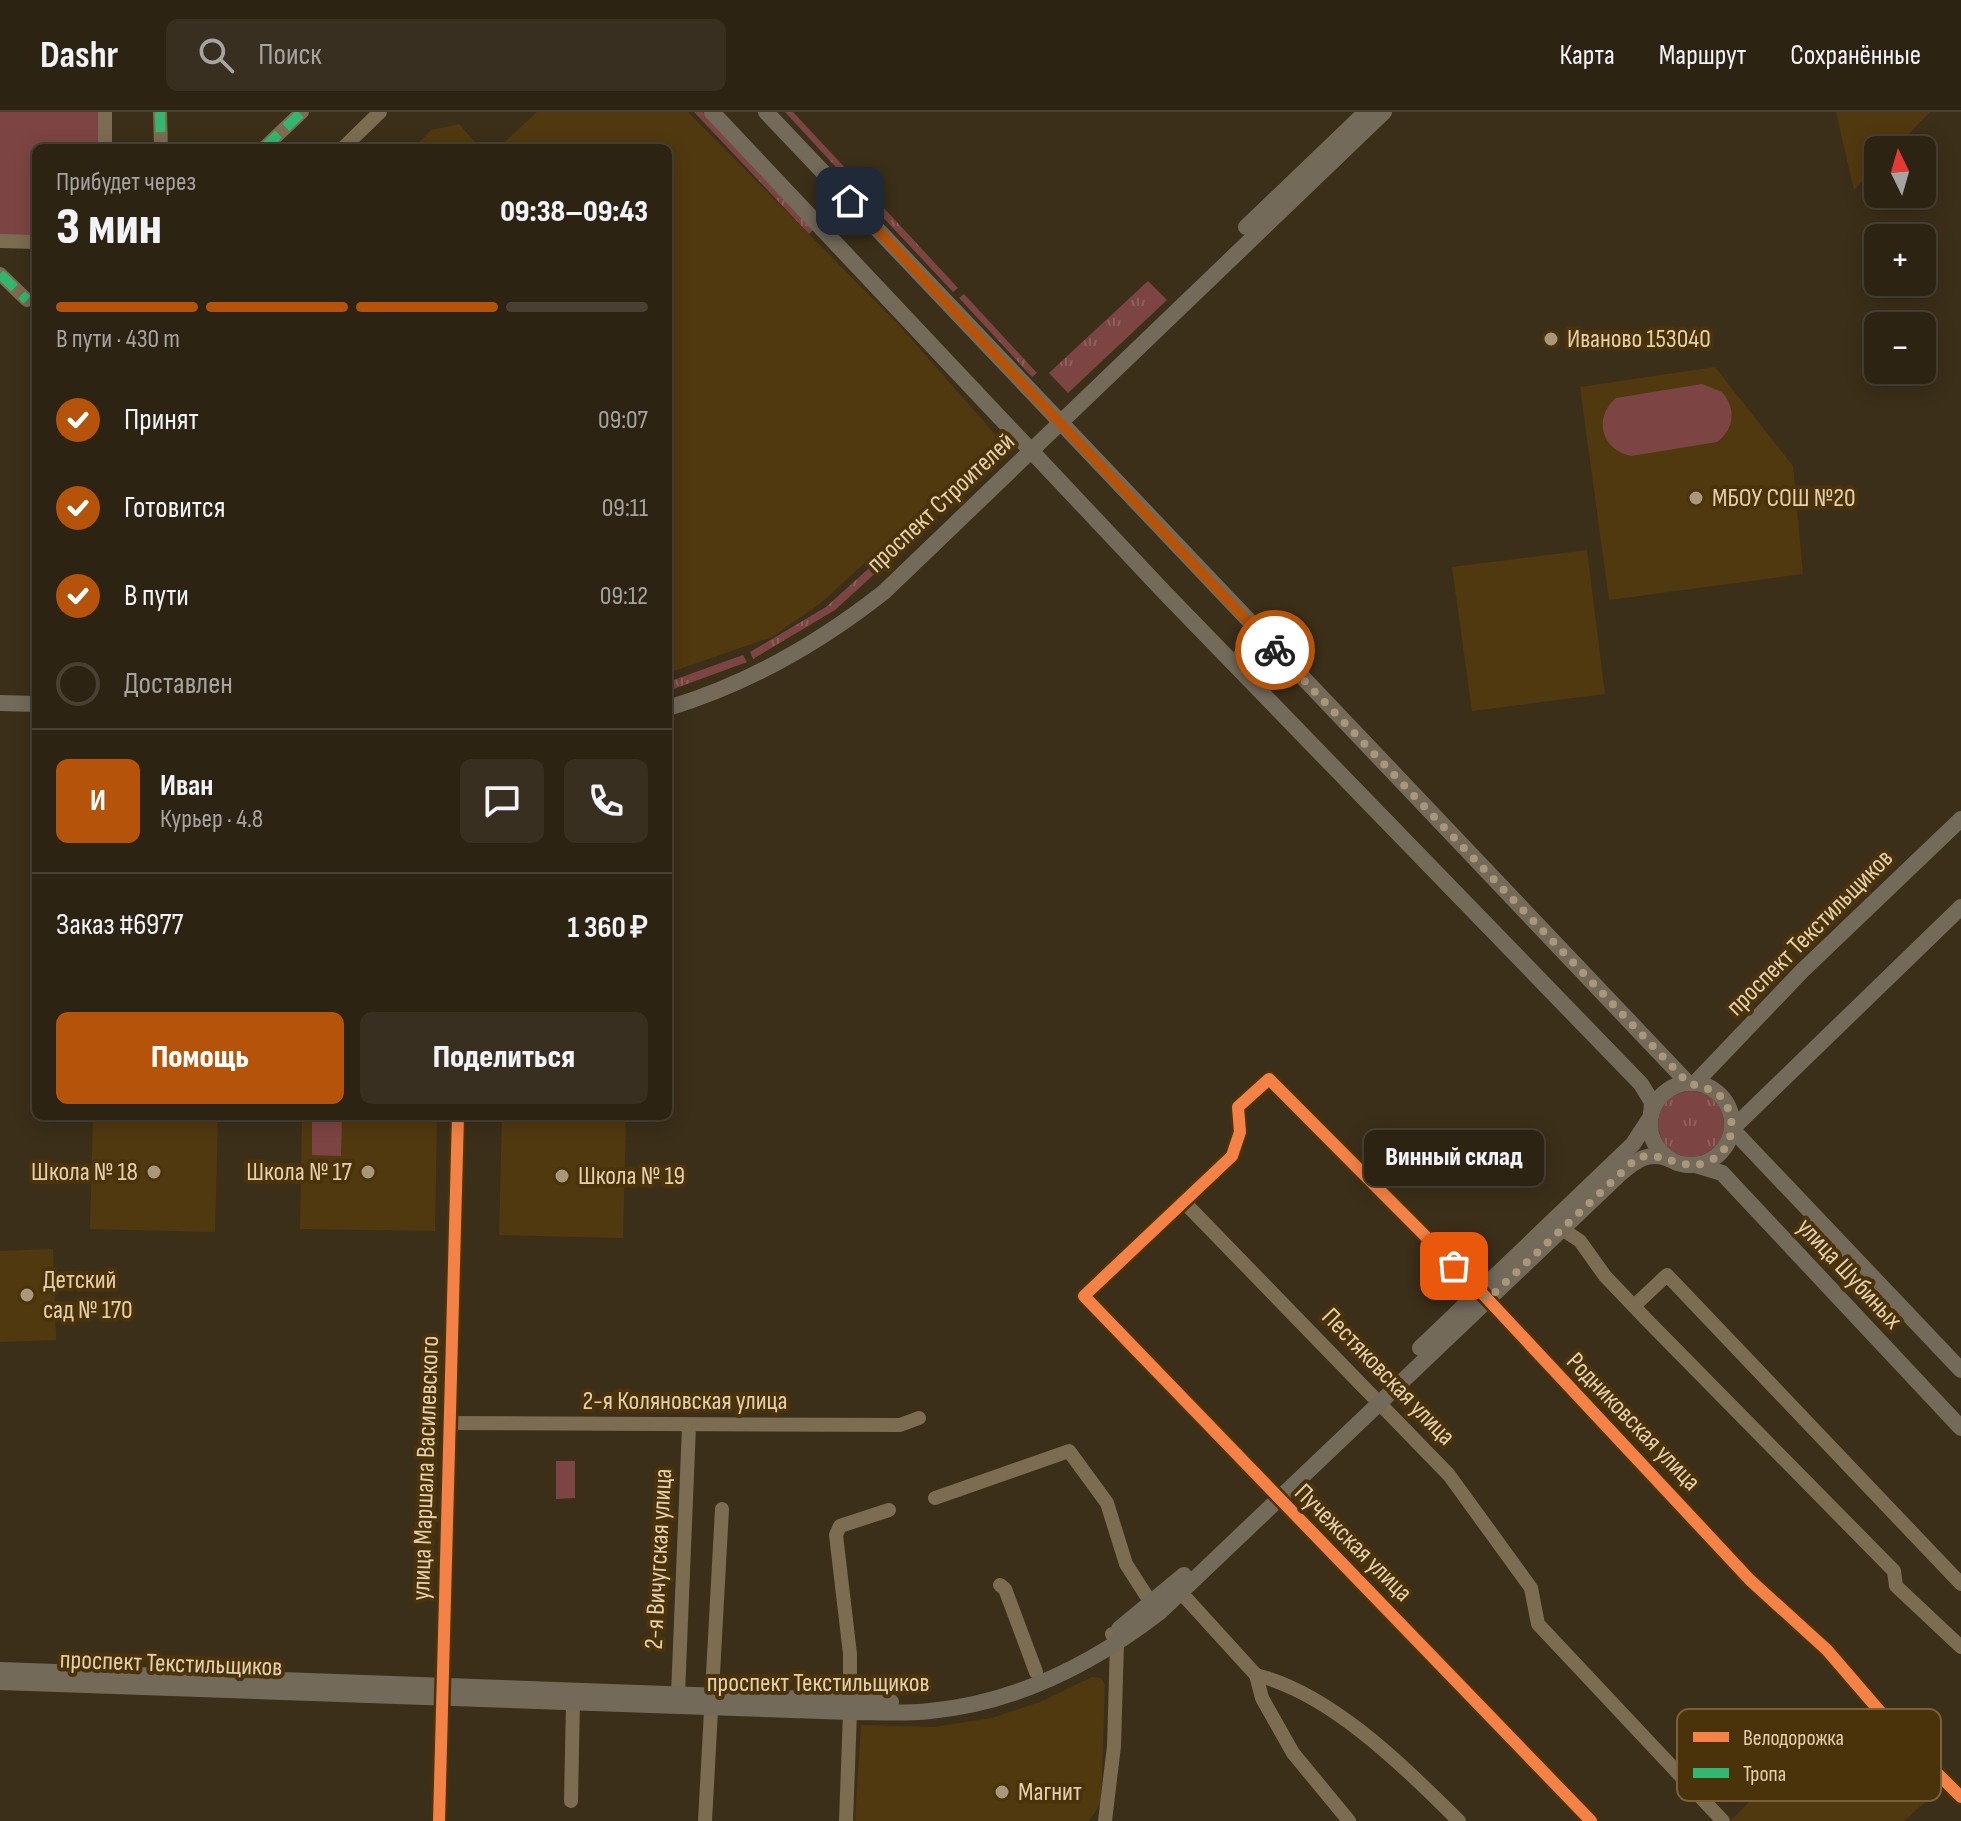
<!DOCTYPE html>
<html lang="ru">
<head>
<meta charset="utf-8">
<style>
  :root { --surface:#2c2313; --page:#382f21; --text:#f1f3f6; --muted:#a6a4a0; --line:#484033; --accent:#b45309 }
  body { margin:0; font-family:"Sofia Sans Condensed",sans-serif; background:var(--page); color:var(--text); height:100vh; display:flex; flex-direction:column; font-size:30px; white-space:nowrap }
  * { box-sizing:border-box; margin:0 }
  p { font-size:26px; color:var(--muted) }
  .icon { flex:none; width:44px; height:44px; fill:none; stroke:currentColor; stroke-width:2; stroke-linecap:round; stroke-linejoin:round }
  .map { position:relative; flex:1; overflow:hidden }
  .panel { position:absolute; left:32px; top:32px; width:640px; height:976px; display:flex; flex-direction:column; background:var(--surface); border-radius:12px; box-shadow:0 4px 20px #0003,0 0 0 2px var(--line) }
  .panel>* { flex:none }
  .needle { width:52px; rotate:355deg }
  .tools { position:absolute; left:1864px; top:24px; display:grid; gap:16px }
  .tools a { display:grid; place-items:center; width:72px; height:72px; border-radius:12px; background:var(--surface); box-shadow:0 4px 20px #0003,0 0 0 2px var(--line); font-size:40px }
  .pin { position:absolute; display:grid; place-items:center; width:68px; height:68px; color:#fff; margin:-34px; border-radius:16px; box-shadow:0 4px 12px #0006 }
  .courier { position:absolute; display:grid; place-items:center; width:80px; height:80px; margin:-40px; border:6px solid #b45309; border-radius:50%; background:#fff; color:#222; box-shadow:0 2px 10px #0007 }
  .bubble { position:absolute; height:56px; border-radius:12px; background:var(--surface); box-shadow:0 4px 20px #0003,0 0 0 2px var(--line); font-size:26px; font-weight:800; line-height:56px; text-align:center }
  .summary em { font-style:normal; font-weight:800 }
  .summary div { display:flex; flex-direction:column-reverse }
  .summary { display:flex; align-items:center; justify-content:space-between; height:136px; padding:0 24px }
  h1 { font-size:52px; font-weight:800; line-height:60px }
  .bar { display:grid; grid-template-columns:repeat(4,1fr); gap:12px 8px; align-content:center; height:96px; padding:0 24px }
  .bar i { height:10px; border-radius:6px; background:var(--line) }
  .bar .selected { background:var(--accent) }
  .bar p { grid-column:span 4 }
  .line { display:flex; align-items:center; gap:20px; padding:0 24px; border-top:2px solid var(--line) }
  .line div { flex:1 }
  .round { display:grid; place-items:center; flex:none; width:84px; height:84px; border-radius:12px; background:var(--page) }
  ol { padding:0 24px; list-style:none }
  li { display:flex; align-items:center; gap:24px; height:88px }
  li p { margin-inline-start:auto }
  li .icon { padding:8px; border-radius:50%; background:var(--accent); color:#fff; stroke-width:4 }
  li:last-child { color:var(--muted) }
  li i { width:44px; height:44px; border:4px solid var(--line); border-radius:50% }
  .primary-button { display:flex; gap:16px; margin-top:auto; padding:16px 24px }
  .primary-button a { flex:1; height:92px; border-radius:12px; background:var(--accent); color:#fff; font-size:32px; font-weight:800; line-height:92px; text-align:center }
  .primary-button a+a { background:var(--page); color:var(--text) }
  header { display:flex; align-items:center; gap:48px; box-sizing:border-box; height:112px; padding:0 40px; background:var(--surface); border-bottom:2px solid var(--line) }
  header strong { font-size:38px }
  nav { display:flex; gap:44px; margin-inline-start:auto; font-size:28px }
  .search { width:560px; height:72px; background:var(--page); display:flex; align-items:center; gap:20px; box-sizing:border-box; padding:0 28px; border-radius:12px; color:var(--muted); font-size:30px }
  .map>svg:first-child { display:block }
  .built { fill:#51390f }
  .grass { fill:url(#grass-tufts) }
  .park { fill:#7c4543 }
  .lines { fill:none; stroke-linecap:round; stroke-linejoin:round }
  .minor { stroke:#7b6c52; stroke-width:14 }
  .major { stroke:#736a5a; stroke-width:16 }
  .quiet { stroke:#33b770; stroke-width:10; stroke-dasharray:20 10; stroke-linecap:butt }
  .cycleway-casing { stroke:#4a330a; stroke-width:17 }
  .cycleway { stroke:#f48246; stroke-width:12 }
  .done { stroke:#aa9779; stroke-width:8; stroke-dasharray:0 14.4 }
  .route { stroke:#b45309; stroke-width:10 }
  .poi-dot { fill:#aa9779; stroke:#4a330a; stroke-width:3 }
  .labels { text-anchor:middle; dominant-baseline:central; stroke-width:8; stroke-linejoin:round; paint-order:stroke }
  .poi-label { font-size:26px; fill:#e6cfad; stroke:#4a330a; text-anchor:start }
  .street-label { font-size:26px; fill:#e6cfad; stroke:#4a330a }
  .key { fill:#4a330a; stroke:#79623b; stroke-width:2 }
  .key-label { font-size:22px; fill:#e6cfad }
</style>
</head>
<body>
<header>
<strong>Dashr</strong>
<div class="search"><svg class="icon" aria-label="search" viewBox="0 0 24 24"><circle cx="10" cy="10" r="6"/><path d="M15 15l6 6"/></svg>Поиск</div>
<nav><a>Карта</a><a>Маршрут</a><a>Сохранённые</a></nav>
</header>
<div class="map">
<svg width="1961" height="1709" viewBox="0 0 1961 1709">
  <defs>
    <pattern id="grass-tufts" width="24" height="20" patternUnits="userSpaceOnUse" patternTransform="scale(2)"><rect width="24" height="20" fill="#7c4543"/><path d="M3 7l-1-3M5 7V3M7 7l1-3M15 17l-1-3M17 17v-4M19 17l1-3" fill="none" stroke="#8f5f5b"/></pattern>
  </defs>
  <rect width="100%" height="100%" fill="#3b2f19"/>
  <g class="built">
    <path d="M 537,0 L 688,0 L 899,213 L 999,327 L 821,491 L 772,525 L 668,561 L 668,36 L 498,36 Z"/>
    <path d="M 1836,0 L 1930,0 L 1893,38 L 1878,38 L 1878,53 L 1854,78 Z"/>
    <path d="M 459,12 L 480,36 L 414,36 L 431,18 Z"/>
    <path d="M 1715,255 L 1793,354 L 1803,462 L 1609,488 L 1580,275 Z"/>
    <path d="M 1587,438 L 1605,582 L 1472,599 L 1452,455 Z"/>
    <path d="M 93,1004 L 218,1004 L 215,1120 L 90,1117 Z"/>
    <path d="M 302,1004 L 437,1004 L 435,1119 L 300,1117 Z"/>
    <path d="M 502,1004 L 626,1004 L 623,1126 L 499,1123 Z"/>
    <path d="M 53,1137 L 56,1228 L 0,1230 L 0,1139 Z"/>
    <path d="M 1092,1565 L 1101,1566 L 1105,1573 L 1101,1691 L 1089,1709 L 855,1709 L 861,1613 L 934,1615 L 992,1606 L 1040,1590 Z"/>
    <path d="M 1844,1597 L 1932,1684 L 1904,1709 L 1730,1709 Z"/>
  </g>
  <g class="grass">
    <path d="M 694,0 L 703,0 L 814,117 L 809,122 Z"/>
    <path d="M 785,0 L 793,0 L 862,74 L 857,78 Z"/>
    <path d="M 868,79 L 958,176 L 953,180 L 863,84 Z"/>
    <path d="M 1148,169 L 1167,188 L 1068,281 L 1049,261 Z"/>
    <path d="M 964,182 L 1037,261 L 1032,265 L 959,186 Z"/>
    <path d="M 898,430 L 904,435 L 835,498 L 753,547 L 750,540 L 826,495 Z"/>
    <path d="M 743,543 L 747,550 L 668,579 L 668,570 Z"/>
    <circle cx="1691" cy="1012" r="33"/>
  </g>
  <g class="park">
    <path d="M 0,0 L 104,0 L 104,36 L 36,36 L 36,128 L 0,128 Z"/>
    <path d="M 1702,272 L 1722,280 C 1736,297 1735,316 1717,330 L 1631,344 C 1601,338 1593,305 1616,286 Z"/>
    <path d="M 312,1004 L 342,1004 L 341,1044 L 312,1043 Z"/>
    <path d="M 556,1349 L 575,1349 L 575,1386 L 556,1387 Z"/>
  </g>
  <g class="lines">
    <g class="minor">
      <path d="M 160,0 L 161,36"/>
      <path d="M 105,36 L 105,0"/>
      <path d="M 264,36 L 302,0"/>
      <path d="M 343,36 L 380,0"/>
      <path d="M 0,129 L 36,130"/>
      <path d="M 0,162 L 27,188"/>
      <path d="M 1233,550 L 1261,524"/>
      <path d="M 1184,1090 L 1449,1363 L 1531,1476 L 1538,1512 L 1723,1709"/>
      <path d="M 1562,1117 L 1580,1129 L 1605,1164 L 1645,1206 L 1894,1459 L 1896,1474 L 1961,1535"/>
      <path d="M 1634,1194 L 1667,1163 L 1961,1472"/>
      <path d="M 449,1311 L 900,1313 L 919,1306"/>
      <path d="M 935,1386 L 1069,1339 L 1107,1391 L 1126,1452 L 1151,1491"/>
      <path d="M 1000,1473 L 1005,1477 L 1036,1560"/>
      <path d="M 1175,1474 L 1256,1563 L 1262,1586 L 1293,1641 L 1349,1709"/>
      <path d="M 1256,1563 C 1331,1581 1404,1655 1459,1709"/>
      <path d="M 678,1582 L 689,1314"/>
      <path d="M 850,1588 L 850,1542 L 836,1423 L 840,1414 L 889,1398"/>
      <path d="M 571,1689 L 573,1589"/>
      <path d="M 439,1709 L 458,1004"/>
      <path d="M 705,1709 L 722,1397"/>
      <path d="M 846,1709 L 850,1600"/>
      <path d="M 1105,1709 L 1114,1634 L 1117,1531 L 1112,1522"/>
      <path d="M 1591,1709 L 1084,1184 L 1232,1044 L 1240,1020 L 1238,995 L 1269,967 L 1480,1179 L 1750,1468 L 1827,1538 L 1908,1632 L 1961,1685"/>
    </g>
    <g class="major">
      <path d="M 712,0 L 1166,482 L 1641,972 L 1652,990 L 1651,1003"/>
      <path d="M 766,0 L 1688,971"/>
      <path d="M 1246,115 L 1366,0"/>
      <path d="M 0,591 L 36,592"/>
      <path d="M 668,596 C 748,572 818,532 884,480 L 1384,0"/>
      <path d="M 1695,971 L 1802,859 L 1961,707"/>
      <circle cx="1691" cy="1012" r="41"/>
      <path d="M 1732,1017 L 1961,1258"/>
      <path d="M 1732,1017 L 1961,795"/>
      <path d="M 1696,1053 L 1722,1061 L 1961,1316"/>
      <path d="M 1420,1236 L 1633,1032 L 1650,1006"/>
      <path d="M 1119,1517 L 1184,1463"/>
      <path d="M 0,1558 L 891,1590"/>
      <path d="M 0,1570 L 850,1600 C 877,1600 904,1602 930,1599 C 1015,1591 1094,1551 1160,1500 L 1620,1062 C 1636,1048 1648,1039 1669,1047"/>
    </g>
    <g class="quiet">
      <path d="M 160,0 L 161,36"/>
      <path d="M 264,36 L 302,0"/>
      <path d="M 0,162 L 27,188"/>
    </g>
    <defs>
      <g id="cycleway">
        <path d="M 439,1709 L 458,1004"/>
        <path d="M 1591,1709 L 1084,1184 L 1232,1044 L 1240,1020 L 1238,995 L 1269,967 L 1480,1179 L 1750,1468 L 1827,1538 L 1908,1632 L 1961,1685"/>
      </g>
    </defs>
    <use href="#cycleway" class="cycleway-casing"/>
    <use href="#cycleway" class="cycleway"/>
  </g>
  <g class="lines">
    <path class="done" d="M 1275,538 L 1688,971 L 1715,979 C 1739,999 1738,1039 1705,1051 C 1681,1059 1662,1038 1637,1046 L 1488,1187 L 1454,1154"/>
    <path class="route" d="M 850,89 L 1275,538"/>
  </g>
  <g class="poi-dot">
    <circle cx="1551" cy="227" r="8"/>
    <circle cx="1696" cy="386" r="8"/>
    <circle cx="154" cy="1060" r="8"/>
    <circle cx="368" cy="1060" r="8"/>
    <circle cx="562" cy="1064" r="8"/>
    <circle cx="27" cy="1183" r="8"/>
    <circle cx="1002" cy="1680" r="8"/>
  </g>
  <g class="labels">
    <g class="poi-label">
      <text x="1567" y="227">Иваново 153040</text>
      <text x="1712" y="386">МБОУ СОШ №20</text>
      <text x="138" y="1060" text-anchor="end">Школа № 18</text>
      <text x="352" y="1060" text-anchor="end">Школа № 17</text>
      <text x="578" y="1064">Школа № 19</text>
      <text x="43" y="1168">Детский<tspan x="43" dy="30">сад № 170</tspan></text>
      <text x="1018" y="1680">Магнит</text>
    </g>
    <g class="street-label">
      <text transform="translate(941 391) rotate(-43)">проспект Строителей</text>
      <text transform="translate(1810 821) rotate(-45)">проспект Текстильщиков</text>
      <text transform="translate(1849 1162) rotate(47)">улица Шубиных</text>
      <text transform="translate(1388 1265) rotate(46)">Пестяковская улица</text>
      <text x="685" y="1289">2-я Коляновская улица</text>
      <text transform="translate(1633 1310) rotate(46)">Родниковская улица</text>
      <text transform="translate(426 1356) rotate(-88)">улица Маршала Василевского</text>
      <text transform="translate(1353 1431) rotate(45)">Пучежская улица</text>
      <text transform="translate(659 1447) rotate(-87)">2-я Вичугская улица</text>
      <text transform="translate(171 1552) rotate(2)">проспект Текстильщиков</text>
      <text x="818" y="1571">проспект Текстильщиков</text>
    </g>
  </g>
  <rect x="1677" y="1597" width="264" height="92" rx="12" class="key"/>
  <rect x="1693" y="1620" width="36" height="10" fill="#f48246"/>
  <rect x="1693" y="1656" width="36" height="10" fill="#33b770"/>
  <g class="key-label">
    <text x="1743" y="1633">Велодорожка</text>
    <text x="1743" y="1669">Тропа</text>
  </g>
</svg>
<div class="tools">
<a><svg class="needle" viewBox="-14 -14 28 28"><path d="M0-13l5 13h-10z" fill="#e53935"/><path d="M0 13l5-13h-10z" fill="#a6a4a0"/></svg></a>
<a>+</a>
<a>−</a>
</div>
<div class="pin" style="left:1454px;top:1154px;background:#ea580c"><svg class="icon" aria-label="bag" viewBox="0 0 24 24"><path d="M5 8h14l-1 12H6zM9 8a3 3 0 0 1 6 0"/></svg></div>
<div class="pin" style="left:850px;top:89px;background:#1f2937"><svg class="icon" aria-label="home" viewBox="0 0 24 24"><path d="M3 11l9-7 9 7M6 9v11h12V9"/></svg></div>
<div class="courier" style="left:1275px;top:538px"><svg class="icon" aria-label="bike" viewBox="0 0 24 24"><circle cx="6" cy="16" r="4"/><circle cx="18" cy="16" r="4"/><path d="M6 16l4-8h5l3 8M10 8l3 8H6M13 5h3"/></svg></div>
<div class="bubble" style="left:1364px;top:1018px;width:180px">Винный склад</div>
<section class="panel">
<div class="summary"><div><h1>3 мин</h1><p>Прибудет через</p></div><em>09:38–09:43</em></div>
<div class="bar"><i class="selected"></i><i class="selected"></i><i class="selected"></i><i></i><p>В пути · 430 m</p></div>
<ol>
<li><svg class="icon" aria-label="check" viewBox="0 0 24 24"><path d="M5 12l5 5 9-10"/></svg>Принят<p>09:07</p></li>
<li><svg class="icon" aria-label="check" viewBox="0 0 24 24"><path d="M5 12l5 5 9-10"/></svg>Готовится<p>09:11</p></li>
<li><svg class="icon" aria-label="check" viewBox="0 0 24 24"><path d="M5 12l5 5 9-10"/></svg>В пути<p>09:12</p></li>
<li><i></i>Доставлен</li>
</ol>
<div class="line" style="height:144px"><b class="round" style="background:var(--accent);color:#fff">И</b><div><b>Иван</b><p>Курьер · 4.8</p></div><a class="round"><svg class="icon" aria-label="chat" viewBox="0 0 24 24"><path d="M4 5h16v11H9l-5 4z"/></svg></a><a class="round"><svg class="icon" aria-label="phone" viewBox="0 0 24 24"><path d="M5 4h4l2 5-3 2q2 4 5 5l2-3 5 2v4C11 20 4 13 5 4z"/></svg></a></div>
<div class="line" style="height:104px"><div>Заказ #6977</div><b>1 360 ₽</b></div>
<div class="primary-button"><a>Помощь</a><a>Поделиться</a></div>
</section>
</div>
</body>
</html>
